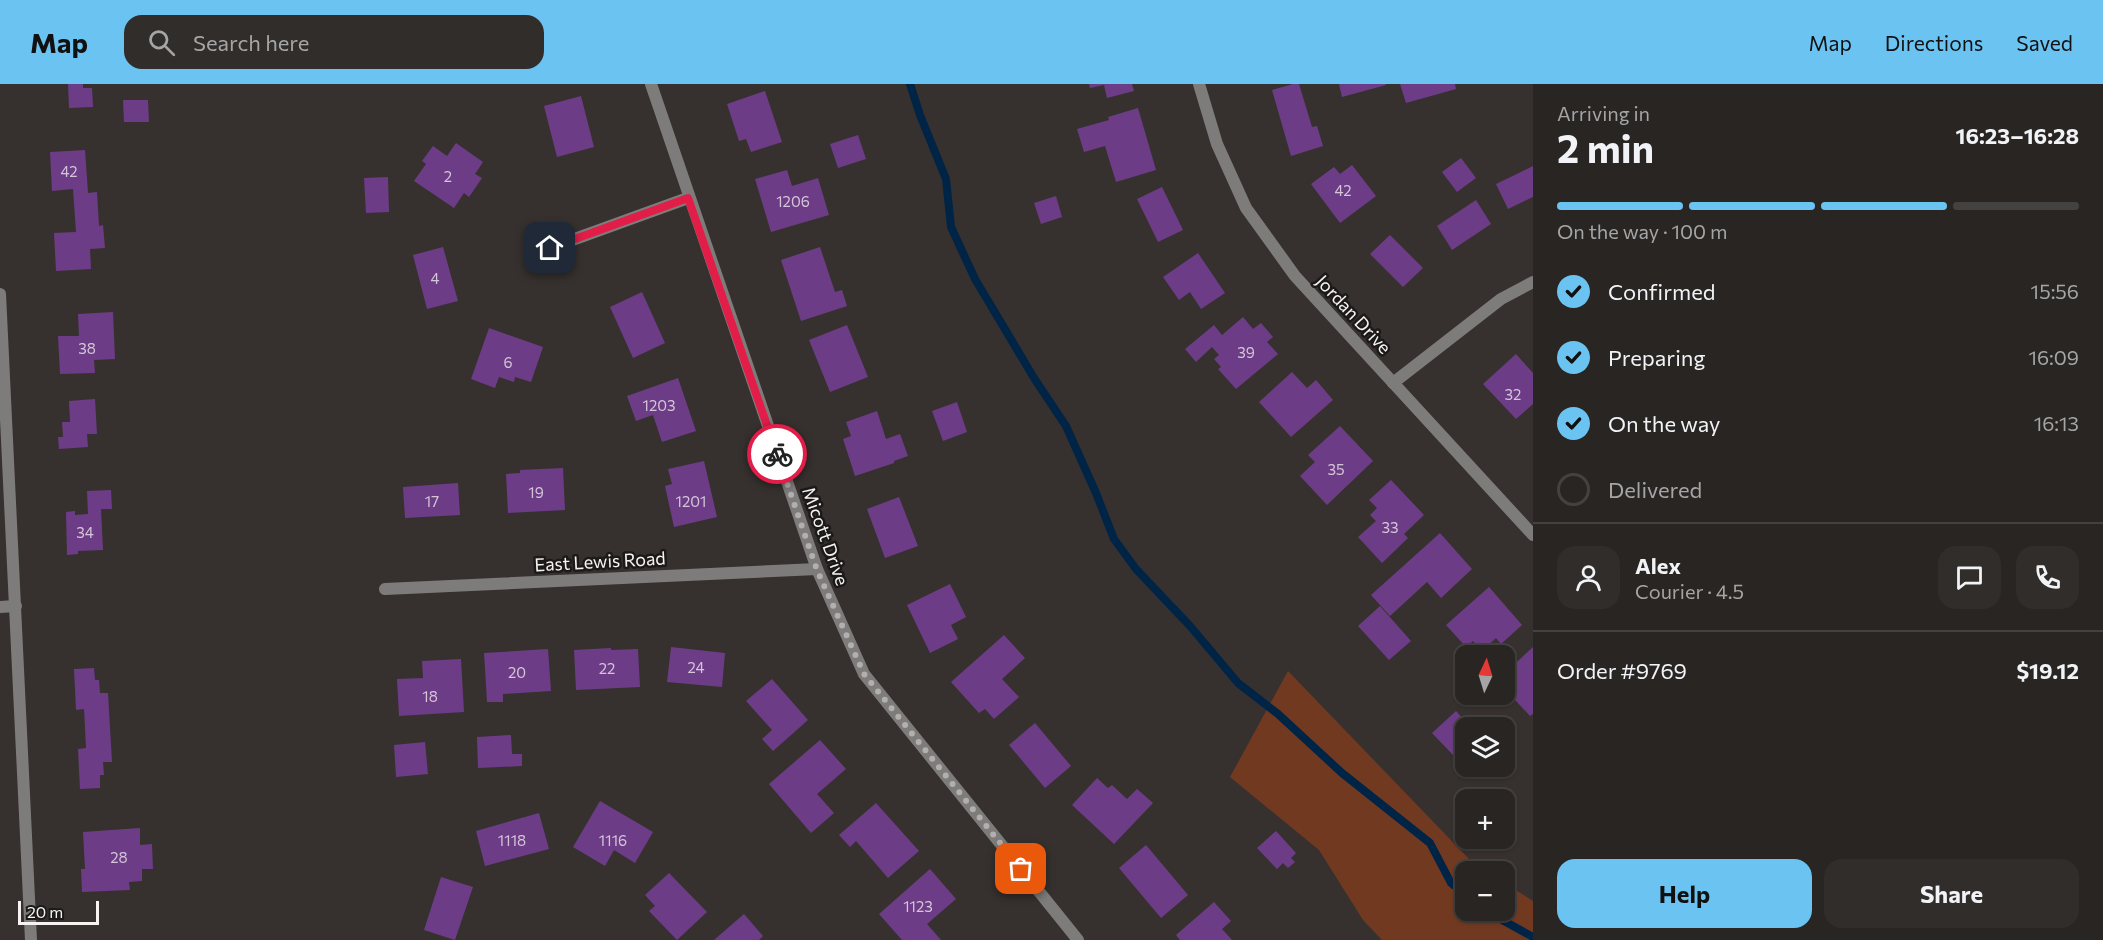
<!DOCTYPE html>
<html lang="en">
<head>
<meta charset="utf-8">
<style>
  :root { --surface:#282523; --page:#302d2b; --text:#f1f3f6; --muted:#a5a5a6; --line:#444241; --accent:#6bc3f2 }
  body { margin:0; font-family:Commissioner,sans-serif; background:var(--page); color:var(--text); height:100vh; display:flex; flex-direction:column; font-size:22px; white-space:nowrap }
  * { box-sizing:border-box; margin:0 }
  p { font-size:20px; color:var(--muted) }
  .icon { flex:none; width:33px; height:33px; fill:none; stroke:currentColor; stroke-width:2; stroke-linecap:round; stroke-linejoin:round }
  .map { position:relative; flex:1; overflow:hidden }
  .drawer { display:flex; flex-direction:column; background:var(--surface); width:570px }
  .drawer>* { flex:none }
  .needle { width:39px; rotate:4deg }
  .buttons { position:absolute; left:1455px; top:561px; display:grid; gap:12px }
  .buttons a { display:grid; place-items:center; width:60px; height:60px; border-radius:12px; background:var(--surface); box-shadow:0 2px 4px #0004,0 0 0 2px var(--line); font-size:30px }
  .scale { position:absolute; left:18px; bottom:15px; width:81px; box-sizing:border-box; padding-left:6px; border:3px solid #f7f3f2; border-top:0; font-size:16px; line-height:21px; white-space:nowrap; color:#f7f3f2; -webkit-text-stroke:4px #1c1a19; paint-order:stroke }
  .pin { position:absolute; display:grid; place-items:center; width:51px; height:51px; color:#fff; margin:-26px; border-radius:12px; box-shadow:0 3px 9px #0006 }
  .courier { position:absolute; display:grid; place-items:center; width:60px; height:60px; margin:-30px; border:4px solid #e11d48; border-radius:50%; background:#fff; color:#222; box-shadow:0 2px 8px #0007 }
  .head em { font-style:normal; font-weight:700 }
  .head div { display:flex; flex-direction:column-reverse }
  .head { display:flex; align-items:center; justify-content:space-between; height:102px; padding:0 24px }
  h1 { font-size:39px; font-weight:700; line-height:45px }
  .bar { display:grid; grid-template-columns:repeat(4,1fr); gap:9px 6px; align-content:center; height:72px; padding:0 24px }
  .bar i { height:8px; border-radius:4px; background:var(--line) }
  .bar .selected { background:var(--accent) }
  .bar p { grid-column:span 4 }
  .line { display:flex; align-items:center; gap:15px; padding:0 24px; border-top:2px solid var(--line) }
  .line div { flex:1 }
  .round { display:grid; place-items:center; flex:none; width:63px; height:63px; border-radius:18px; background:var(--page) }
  ol { padding:0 24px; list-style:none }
  li { display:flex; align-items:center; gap:18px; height:66px }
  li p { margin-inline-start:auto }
  li .icon { padding:6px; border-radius:50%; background:var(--accent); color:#111; stroke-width:4 }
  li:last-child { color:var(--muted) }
  li i { width:33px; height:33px; border:3px solid var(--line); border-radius:50% }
  .action { display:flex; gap:12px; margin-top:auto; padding:12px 24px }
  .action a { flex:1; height:69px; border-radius:18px; background:var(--accent); color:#111; font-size:24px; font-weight:700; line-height:69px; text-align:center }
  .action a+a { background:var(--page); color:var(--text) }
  header { display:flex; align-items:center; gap:36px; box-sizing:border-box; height:84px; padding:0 30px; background:var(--accent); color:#111 }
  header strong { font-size:28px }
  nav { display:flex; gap:33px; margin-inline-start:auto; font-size:21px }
  .search { width:420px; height:54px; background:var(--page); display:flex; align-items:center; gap:15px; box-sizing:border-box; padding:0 21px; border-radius:18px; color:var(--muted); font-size:22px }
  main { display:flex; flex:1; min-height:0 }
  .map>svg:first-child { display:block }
  .green { fill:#723921 }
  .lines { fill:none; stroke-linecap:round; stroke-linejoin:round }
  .stream { stroke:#002446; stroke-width:8 }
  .building { fill:#6d3c86 }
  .street { stroke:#7e7c7b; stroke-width:12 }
  .done { stroke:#b3afae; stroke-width:6; stroke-dasharray:0 10.8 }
  .route { stroke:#e11d48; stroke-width:8 }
  .labels { text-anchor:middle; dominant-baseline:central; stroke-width:5; stroke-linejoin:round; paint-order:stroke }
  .number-label { font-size:15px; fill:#d4c5d7 }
  .street-label { font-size:18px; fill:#f7f3f2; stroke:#1c1a19 }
</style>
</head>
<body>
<header>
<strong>Map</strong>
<div class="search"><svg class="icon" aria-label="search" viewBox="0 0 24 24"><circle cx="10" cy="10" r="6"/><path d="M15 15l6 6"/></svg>Search here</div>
<nav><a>Map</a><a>Directions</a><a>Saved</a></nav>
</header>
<main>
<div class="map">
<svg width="1533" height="856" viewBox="0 0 1533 856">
  <rect width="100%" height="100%" fill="#36312f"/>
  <path class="green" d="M 1288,587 L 1471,777 L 1487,787 L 1466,788 L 1466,826 L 1504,826 L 1505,799 L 1533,817 L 1533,856 L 1382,856 L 1363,836 L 1319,766 L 1230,693 Z"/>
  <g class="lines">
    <g class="stream">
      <path d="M 910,0 L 920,31 L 946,95 L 951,143 L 975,195 L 1034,294 L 1066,342 L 1096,409 L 1114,455 L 1136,485 L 1190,542 L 1238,599 L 1278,630 L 1342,689 L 1430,759 L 1451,799 L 1466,811"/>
      <path d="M 1484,826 L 1533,853"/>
    </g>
  </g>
  <g class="building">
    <path d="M 68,0 L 83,0 L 83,4 L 92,4 L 93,23 L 69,24 Z"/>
    <path d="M 1089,0 L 1132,0 L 1134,7 L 1107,14 L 1104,1 L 1090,4 Z"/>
    <path d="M 1293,0 L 1299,0 L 1312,43 L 1317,42 L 1323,62 L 1291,72 L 1272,6 Z"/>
    <path d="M 1339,0 L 1386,0 L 1386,1 L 1342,13 Z"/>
    <path d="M 1400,0 L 1455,0 L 1456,5 L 1406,19 Z"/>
    <path d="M 765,7 L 782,58 L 751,68 L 746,55 L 739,57 L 727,20 Z"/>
    <path d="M 581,12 L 594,63 L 557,73 L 544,22 Z"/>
    <path d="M 123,16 L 148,16 L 149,38 L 124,38 Z"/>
    <path d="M 1138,24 L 1156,86 L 1116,98 L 1105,62 L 1084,68 L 1077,45 L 1109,36 L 1108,33 Z"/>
    <path d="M 858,51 L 866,75 L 838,84 L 830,60 Z"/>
    <path d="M 456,59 L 483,78 L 475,90 L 482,94 L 469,113 L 464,109 L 454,124 L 414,97 L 426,80 L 422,77 L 433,62 L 447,72 Z"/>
    <path d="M 85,66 L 88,109 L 97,108 L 99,142 L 103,141 L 105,164 L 90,165 L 91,185 L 56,187 L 54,149 L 76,148 L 73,105 L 52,107 L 50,68 Z"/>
    <path d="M 1461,74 L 1476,94 L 1457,108 L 1442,88 Z"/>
    <path d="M 1352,81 L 1376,112 L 1340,139 L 1311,100 L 1334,83 L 1340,90 Z"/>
    <path d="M 1533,82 L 1533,113 L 1508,125 L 1496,100 Z"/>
    <path d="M 787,86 L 792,102 L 818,94 L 829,131 L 771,148 L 755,95 Z"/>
    <path d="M 388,93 L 389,128 L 366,129 L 364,94 Z"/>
    <path d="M 1162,103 L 1183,146 L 1158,158 L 1137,115 Z"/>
    <path d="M 1056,112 L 1062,133 L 1041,140 L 1034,119 Z"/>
    <path d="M 1476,116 L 1491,140 L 1452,166 L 1437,142 Z"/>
    <path d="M 1390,151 L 1423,184 L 1403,203 L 1370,170 Z"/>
    <path d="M 443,163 L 458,217 L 427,225 L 413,171 Z"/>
    <path d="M 820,163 L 835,208 L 842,206 L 847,222 L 801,237 L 781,176 Z"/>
    <path d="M 1198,169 L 1225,209 L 1201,225 L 1190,208 L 1179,216 L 1163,193 Z"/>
    <path d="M 642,208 L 665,259 L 633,274 L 610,223 Z"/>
    <path d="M 113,228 L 115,275 L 94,276 L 95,289 L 60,290 L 58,252 L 79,252 L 78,230 Z"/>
    <path d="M 1243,233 L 1253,245 L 1261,239 L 1273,253 L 1267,258 L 1278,270 L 1236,305 L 1218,285 L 1221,283 L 1214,275 L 1219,271 L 1212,263 L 1196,278 L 1185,265 L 1214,241 L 1222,251 Z"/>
    <path d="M 847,241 L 868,293 L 830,308 L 809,256 Z"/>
    <path d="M 489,244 L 543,263 L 531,298 L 515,293 L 514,298 L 499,293 L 495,304 L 471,295 Z"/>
    <path d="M 1516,270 L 1533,289 L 1533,320 L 1516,335 L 1483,300 Z"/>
    <path d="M 1292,288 L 1307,304 L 1316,296 L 1333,316 L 1291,353 L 1259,318 Z"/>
    <path d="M 678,294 L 696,347 L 662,358 L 653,331 L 636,337 L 627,312 Z"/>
    <path d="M 95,315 L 97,350 L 87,350 L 88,363 L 59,365 L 58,353 L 63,353 L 62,338 L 70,338 L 69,317 Z"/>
    <path d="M 957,318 L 967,348 L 943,357 L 932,327 Z"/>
    <path d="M 877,327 L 886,355 L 900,350 L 908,372 L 894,377 L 894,379 L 855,392 L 843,355 L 851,352 L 846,338 Z"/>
    <path d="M 1340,342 L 1373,377 L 1327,421 L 1300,392 L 1315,378 L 1308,371 Z"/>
    <path d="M 704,377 L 717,433 L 674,443 L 665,402 L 672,400 L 668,385 Z"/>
    <path d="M 563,384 L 565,426 L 508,429 L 506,390 L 520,389 L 520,386 Z"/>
    <path d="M 1391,396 L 1424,431 L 1404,450 L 1408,454 L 1382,479 L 1358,453 L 1376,437 L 1370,431 L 1377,424 L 1369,416 Z"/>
    <path d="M 458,399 L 460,431 L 405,434 L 403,403 Z"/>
    <path d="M 111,406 L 112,425 L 101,425 L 103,466 L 78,467 L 78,470 L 67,471 L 66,428 L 75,427 L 75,431 L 88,430 L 87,407 Z"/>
    <path d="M 899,413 L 918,462 L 885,474 L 867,425 Z"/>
    <path d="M 1440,449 L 1472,485 L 1441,514 L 1427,498 L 1390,532 L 1371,511 Z"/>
    <path d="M 950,500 L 966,533 L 951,541 L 958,555 L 930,569 L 907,521 Z"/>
    <path d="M 1489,503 L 1522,541 L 1501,560 L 1496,554 L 1482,567 L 1473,557 L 1466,563 L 1446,541 Z"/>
    <path d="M 1380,522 L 1411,557 L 1389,576 L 1358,542 Z"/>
    <path d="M 1004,551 L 1025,574 L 1002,595 L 1019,613 L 994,635 L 985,625 L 979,629 L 951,598 Z"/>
    <path d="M 671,563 L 725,569 L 722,603 L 667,598 Z"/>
    <path d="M 1533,563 L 1533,630 L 1530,632 L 1504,604 L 1504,601 L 1511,595 L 1505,589 Z"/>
    <path d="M 611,564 L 611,566 L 638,565 L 640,603 L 576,606 L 574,566 Z"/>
    <path d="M 548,565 L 551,607 L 503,610 L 503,618 L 487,618 L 484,569 Z"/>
    <path d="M 461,575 L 464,628 L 399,632 L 397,595 L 423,594 L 422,577 Z"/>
    <path d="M 94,584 L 95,596 L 99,596 L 100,609 L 108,609 L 112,678 L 103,678 L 104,691 L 100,691 L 100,704 L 80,705 L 78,665 L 86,664 L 85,644 L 84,625 L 76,626 L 74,585 Z"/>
    <path d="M 772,595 L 808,636 L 773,667 L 762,655 L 772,646 L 746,617 Z"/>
    <path d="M 1456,627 L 1471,644 L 1466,644 L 1466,659 L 1453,671 L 1432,649 Z"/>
    <path d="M 1035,639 L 1071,682 L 1045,704 L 1009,661 Z"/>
    <path d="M 511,651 L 512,670 L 522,670 L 522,682 L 478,684 L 477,653 Z"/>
    <path d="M 820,656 L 846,685 L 817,710 L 834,729 L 811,749 L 769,700 Z"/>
    <path d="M 425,658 L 428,690 L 396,693 L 394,661 Z"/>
    <path d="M 1097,694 L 1108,704 L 1112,701 L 1127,715 L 1137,705 L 1153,719 L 1114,760 L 1072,721 Z"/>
    <path d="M 600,717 L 653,748 L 635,779 L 614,766 L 605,782 L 573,763 Z"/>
    <path d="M 876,719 L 919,767 L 888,794 L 856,757 L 850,763 L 839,751 Z"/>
    <path d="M 539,729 L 549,765 L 485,782 L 476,747 Z"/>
    <path d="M 140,744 L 140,761 L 152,760 L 153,785 L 142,785 L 142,797 L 129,798 L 130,806 L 82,808 L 81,785 L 85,785 L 83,748 Z"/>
    <path d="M 1276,747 L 1296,769 L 1291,774 L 1295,778 L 1288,784 L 1283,779 L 1277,785 L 1257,764 Z"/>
    <path d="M 1146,761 L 1188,811 L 1161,834 L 1119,784 Z"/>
    <path d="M 930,785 L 956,815 L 927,840 L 941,856 L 902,856 L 879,830 Z"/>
    <path d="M 669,789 L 707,828 L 677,856 L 649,827 L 655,822 L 645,811 Z"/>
    <path d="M 441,793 L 473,803 L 455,856 L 424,846 Z"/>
    <path d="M 1214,818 L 1231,837 L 1222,845 L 1232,856 L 1180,856 L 1176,851 Z"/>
    <path d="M 744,830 L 763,852 L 759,856 L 714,856 Z"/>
  </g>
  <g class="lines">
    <g class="street">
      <path d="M 651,0 L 817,485 L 864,590 L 1078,856"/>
      <path d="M 1199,0 L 1217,60 L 1246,124 L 1295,192 L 1533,451"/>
      <path d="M 550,164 L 688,114"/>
      <path d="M 0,210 L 31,856"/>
      <path d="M 1393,299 L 1501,215 L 1533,198"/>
      <path d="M 385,505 L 817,485"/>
      <path d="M 0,523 L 16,522"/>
    </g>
  </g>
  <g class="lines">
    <path class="done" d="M 777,370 L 817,486 L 864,590 L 1021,785"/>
    <path class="route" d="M 550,164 L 688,114 L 777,370"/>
  </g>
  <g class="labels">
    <g class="number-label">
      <text x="69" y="87">42</text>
      <text x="448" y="92">2</text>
      <text x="1343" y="106">42</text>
      <text x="793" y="117">1206</text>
      <text x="435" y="194">4</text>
      <text x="87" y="264">38</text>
      <text x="1246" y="268">39</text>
      <text x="508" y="278">6</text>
      <text x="1513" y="310">32</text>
      <text x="659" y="321">1203</text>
      <text x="1336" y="385">35</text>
      <text x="536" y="408">19</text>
      <text x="432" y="417">17</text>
      <text x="691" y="417">1201</text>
      <text x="1390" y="443">33</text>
      <text x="85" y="448">34</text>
      <text x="696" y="583">24</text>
      <text x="607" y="584">22</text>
      <text x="517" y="588">20</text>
      <text x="430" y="612">18</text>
      <text x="512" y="756">1118</text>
      <text x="613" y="756">1116</text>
      <text x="119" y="773">28</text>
      <text x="918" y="822">1123</text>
    </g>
    <g class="street-label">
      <text transform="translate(1354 230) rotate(47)">Jordan Drive</text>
      <text transform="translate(826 452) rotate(70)">Micott Drive</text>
      <text transform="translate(600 477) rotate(-3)">East Lewis Road</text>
    </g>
  </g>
</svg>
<div class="buttons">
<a><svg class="needle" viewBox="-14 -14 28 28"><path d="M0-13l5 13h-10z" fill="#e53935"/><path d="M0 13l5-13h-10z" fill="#a5a5a6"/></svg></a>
<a><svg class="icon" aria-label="layers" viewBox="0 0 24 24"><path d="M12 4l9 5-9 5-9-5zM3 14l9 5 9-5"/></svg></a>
<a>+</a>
<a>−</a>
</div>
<div class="scale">20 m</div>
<div class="pin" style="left:1021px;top:785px;background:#ea580c"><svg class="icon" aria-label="bag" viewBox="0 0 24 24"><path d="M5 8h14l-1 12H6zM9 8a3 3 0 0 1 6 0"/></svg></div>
<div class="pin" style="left:550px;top:164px;background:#1f2937"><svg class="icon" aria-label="home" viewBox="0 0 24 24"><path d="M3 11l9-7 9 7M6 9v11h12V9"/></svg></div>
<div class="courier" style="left:777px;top:370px"><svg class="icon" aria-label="bike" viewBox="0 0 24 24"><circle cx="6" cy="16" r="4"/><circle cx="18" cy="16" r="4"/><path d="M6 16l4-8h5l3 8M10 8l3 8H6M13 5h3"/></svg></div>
</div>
<section class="drawer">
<div class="head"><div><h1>2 min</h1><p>Arriving in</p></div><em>16:23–16:28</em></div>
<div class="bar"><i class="selected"></i><i class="selected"></i><i class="selected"></i><i></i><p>On the way · 100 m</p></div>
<ol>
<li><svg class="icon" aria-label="check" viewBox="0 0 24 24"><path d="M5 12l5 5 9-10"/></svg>Confirmed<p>15:56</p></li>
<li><svg class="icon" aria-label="check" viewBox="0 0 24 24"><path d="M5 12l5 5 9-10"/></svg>Preparing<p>16:09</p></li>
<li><svg class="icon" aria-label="check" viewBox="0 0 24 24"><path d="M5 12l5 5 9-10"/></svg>On the way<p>16:13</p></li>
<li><i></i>Delivered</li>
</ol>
<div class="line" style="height:108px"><a class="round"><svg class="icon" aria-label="person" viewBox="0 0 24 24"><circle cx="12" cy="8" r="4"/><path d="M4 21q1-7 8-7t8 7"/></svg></a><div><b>Alex</b><p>Courier · 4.5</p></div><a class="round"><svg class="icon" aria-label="chat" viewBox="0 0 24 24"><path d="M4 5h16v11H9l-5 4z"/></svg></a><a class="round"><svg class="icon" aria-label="phone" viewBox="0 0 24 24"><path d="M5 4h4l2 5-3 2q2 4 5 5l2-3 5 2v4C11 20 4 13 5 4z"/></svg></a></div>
<div class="line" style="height:78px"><div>Order #9769</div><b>$19.12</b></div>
<div class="action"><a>Help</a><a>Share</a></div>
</section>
</main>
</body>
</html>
